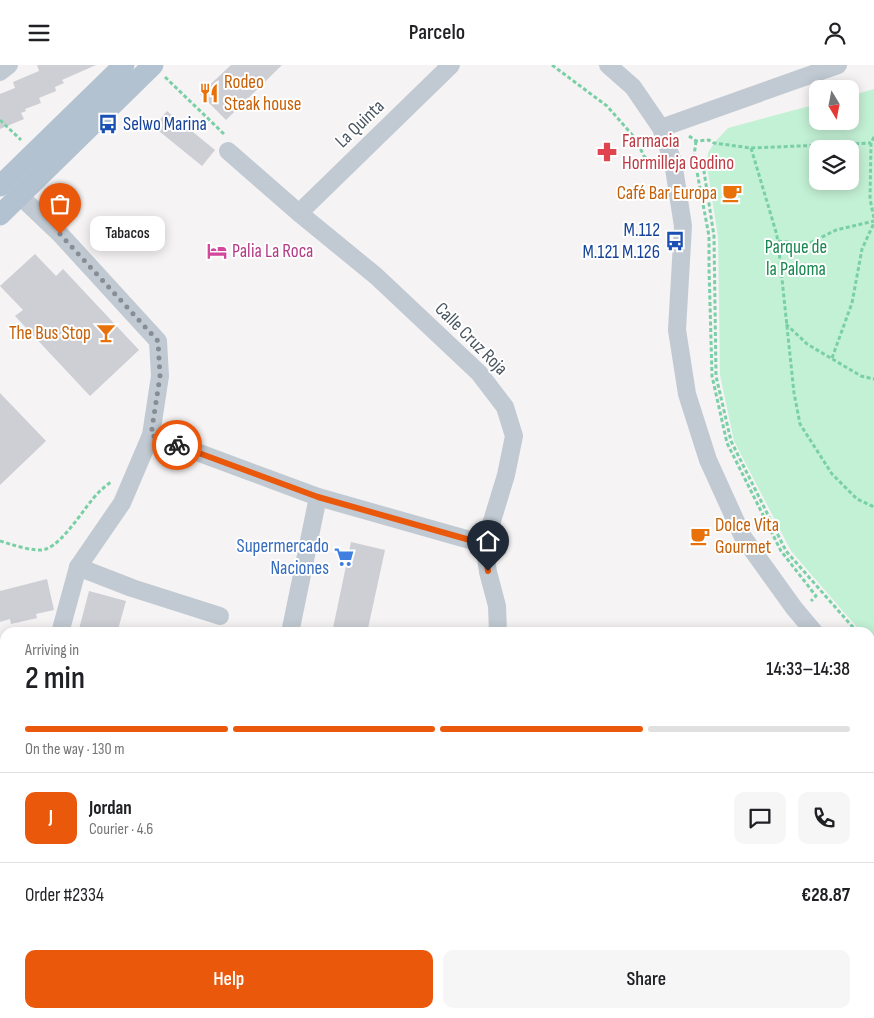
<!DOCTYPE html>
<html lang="en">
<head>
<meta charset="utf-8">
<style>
  :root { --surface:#fff; --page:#f6f6f6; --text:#202124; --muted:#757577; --line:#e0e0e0; --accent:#ea580c }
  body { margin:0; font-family:"Sofia Sans Condensed",sans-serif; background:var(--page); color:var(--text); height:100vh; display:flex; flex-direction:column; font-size:19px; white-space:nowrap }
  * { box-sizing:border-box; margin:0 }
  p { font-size:16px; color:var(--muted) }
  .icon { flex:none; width:28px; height:28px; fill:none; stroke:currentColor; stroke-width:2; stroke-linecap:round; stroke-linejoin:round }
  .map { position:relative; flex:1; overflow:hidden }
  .panel { position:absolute; left:0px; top:562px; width:875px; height:391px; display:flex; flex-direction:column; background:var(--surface); border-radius:15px 15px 0 0; box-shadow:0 2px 12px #0003 }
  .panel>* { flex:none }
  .needle { width:32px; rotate:170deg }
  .tools { position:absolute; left:809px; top:15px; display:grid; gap:10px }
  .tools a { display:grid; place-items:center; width:50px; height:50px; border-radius:10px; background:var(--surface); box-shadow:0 2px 12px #0003; font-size:25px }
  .pin { position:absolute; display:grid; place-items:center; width:42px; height:42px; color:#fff; margin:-51px -21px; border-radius:50% 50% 50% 0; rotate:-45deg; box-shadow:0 0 5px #0007 }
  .pin .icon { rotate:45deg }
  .courier { position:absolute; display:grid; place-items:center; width:50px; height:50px; margin:-25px; border:4px solid #ea580c; border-radius:50%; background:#fff; color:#222; box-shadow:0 1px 6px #0007 }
  .bubble { position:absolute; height:35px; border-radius:10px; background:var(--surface); box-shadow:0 2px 12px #0003; font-size:16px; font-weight:600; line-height:35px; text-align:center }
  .headline em { font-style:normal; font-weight:600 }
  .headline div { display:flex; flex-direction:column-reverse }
  .headline { display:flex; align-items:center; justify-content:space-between; height:85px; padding:0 25px }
  h1 { font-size:32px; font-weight:600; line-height:38px }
  .bar { display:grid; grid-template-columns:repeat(4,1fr); gap:8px 5px; align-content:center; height:60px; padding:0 25px }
  .bar i { height:6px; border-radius:4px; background:var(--line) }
  .bar .selected { background:var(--accent) }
  .bar p { grid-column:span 4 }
  .line { display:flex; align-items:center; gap:12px; padding:0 25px; border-top:1px solid var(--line) }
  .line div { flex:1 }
  .round { display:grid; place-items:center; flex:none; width:52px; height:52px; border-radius:10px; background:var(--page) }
  .action { display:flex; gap:10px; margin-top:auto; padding:10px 25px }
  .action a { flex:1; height:58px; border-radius:10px; background:var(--accent); color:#fff; font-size:20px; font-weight:600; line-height:58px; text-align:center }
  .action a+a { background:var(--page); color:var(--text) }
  header { display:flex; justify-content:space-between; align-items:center; height:65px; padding:0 25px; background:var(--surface); font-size:22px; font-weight:600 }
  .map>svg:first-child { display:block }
  .green { fill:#c3f1d5; fill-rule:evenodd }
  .water { fill:#90daee }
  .building { fill:#cdcfd5 }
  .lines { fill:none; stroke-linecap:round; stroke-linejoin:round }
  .path { stroke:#7ad0a6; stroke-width:3; stroke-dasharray:4 2.5; stroke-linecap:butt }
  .minor { stroke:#c1cad2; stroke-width:18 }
  .major { stroke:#b3c2d1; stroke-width:21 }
  .done { stroke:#868d94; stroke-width:5; stroke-dasharray:0 9 }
  .route { stroke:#ea580c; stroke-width:6 }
  .labels { text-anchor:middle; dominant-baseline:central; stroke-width:4; stroke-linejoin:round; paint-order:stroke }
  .food-label { font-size:19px; fill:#c56008; stroke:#fff; text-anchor:start }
  .transit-label { font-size:19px; fill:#164399; stroke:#fff; text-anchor:start }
  .street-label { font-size:19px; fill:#4a5661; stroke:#fff }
  .health-label { font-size:19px; fill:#be3a42; stroke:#fff; text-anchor:start }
  .park-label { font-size:19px; fill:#17864f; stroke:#fff }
  .hotel-label { font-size:19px; fill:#b23c85; stroke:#fff; text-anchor:start }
  .shop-label { font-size:19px; fill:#366cbe; stroke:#fff; text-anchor:end }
</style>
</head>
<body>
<header><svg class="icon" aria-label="menu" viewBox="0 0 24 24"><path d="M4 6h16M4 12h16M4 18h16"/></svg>Parcelo<svg class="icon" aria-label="person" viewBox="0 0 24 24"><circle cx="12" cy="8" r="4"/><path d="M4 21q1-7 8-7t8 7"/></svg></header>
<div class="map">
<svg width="874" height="953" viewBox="0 0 874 953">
  <rect width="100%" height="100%" fill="#f5f3f3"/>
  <g class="green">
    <path d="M 874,24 L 874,582 L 870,578 L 870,568 L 861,567 L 791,486 L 734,376 L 720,310 L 718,172 L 707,101 L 708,88 L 714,78 L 728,63 L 817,39 L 818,56 L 850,56 L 850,31 ZM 818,84 L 850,84 L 850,116 L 818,116 Z"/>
    <path d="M 870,679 L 874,684 L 874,841 L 870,840 Z"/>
  </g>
  <path class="water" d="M 874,887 L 874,953 L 838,953 L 840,949 L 870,949 L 870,891 Z"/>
  <g class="building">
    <path d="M 37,0 L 96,0 L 62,15 L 64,18 L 55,22 L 56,26 L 39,33 L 41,38 L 25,44 L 26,46 L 21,48 L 24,54 L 0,64 L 0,29 L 15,23 L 13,17 L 39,6 Z"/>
    <path d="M 231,0 L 282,0 L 226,55 L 200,29 Z"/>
    <path d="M 167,46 L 215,85 L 202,101 L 154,62 Z"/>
    <path d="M 35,189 L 56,211 L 63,204 L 139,285 L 90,331 L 15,251 L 23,245 L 0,221 Z"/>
    <path d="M 0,328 L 46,376 L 0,420 Z"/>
    <path d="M 351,477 L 385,485 L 367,568 L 332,568 Z"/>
    <path d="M 47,514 L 54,545 L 36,549 L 37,553 L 11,559 L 10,554 L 0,557 L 0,526 Z"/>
    <path d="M 89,526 L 126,536 L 117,568 L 78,568 Z"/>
  </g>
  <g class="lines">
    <g class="path">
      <path d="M 552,0 L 607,41 L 635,73 L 644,91 L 656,103"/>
      <path d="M 165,12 L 225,70"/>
      <path d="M 0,55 L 21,75"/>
      <path d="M 689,71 L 696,76 L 709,75 L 714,78 L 751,83 L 871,78"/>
      <path d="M 874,72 L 871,78 L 870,134 L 874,153"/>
      <path d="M 696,76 L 694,91 L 709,171 L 709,203 L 712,311 L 727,378 L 781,486 L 816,531 L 811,536"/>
      <path d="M 751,83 L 776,167 L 778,176 L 794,328 L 800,359 L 832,409 L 857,434 L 874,442"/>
      <path d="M 690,97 L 695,96 L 703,100 L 714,171 L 716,311 L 731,376 L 786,486 L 858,568"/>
      <path d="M 778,176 L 808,179 L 836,165 L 874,156"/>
      <path d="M 786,259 L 807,279 L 861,311 L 874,314"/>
      <path d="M 832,293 L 852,238 L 862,184 L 874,158"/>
      <path d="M 0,476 C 10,479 36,488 46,484 C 65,477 84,442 99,427 C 103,423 107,420 111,417"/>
      <path d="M 870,589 L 874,594"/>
      <path d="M 870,602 L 874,598"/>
      <path d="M 870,711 L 874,708"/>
      <path d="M 870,734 L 874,737"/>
      <path d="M 870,797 L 874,801"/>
    </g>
    <g class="minor">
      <path d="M 608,0 L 633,22 L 661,63 L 673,97 L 683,161 L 677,265 L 687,329 L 708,395 L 743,472 L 794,543 L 815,568"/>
      <path d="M 0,7 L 9,0"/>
      <path d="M 661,63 L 838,0"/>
      <path d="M 228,86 L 299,148 L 376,211 L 479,308 L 505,342 L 514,371 L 506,410 L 492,456 L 484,479 L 488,507 L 497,541 L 498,568"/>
      <path d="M 20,131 L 60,169 L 158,276 L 160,311 L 151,370 L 122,438 L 78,502 L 60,568"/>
      <path d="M 299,148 L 451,0"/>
      <path d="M 151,370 L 318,432 L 484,479"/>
      <path d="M 78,502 L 132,523 L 220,551"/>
      <path d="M 290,568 L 318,432"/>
      <path d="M 870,631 L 874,636"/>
      <path d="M 0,894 L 5,894"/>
      <path d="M 234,949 L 236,953"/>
      <path d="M 376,949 L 378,953"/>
      <path d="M 284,953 L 291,949"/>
      <path d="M 502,953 L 505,949"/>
    </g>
    <g class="major">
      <path d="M 0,121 L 124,0"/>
      <path d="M 0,150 L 153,0"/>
    </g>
  </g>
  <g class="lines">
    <path class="done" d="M 60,169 L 158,276 L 160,311 L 151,370 L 177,380"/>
    <path class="route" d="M 177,380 L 318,432 L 484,479 L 488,506"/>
  </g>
  <defs>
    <symbol id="restaurant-bare" viewBox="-9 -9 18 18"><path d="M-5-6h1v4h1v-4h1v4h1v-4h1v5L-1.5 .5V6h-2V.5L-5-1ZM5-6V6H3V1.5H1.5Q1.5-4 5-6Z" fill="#e8710a" stroke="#fff" stroke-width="2.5" paint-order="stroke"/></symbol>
    <symbol id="bus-bare" viewBox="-9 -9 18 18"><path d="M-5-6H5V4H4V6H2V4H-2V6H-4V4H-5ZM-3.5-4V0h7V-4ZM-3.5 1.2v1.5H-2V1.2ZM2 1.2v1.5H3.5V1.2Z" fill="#1a4fb4" stroke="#fff" stroke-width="2.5" paint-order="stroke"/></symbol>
    <symbol id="pharmacy-bare" viewBox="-9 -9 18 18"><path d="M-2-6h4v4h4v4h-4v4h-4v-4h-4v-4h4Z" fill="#e0444e" stroke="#fff" stroke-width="2.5" paint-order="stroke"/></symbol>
    <symbol id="cafe-bare" viewBox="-9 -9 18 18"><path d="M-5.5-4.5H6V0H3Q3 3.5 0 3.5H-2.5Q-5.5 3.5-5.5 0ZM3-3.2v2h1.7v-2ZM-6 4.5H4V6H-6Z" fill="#e8710a" stroke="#fff" stroke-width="2.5" paint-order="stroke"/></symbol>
    <symbol id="hotel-bare" viewBox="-9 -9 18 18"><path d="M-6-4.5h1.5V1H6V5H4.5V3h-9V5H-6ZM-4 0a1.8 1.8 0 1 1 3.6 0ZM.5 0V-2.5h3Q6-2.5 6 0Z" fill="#d1479c" stroke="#fff" stroke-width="2.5" paint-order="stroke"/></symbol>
    <symbol id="bar-bare" viewBox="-9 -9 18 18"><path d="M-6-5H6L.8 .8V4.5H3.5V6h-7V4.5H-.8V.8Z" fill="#e8710a" stroke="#fff" stroke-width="2.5" paint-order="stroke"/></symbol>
    <symbol id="supermarket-bare" viewBox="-9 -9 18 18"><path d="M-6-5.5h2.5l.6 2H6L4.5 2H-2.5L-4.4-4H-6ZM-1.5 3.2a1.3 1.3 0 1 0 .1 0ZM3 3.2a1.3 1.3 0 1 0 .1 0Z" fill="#3f7fe0" stroke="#fff" stroke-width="2.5" paint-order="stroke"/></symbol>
  </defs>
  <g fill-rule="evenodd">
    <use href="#restaurant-bare" x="195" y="14" width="28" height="28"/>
    <use href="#bus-bare" x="94" y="45" width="28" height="28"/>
    <use href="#pharmacy-bare" x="593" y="73" width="28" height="28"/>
    <use href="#cafe-bare" x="718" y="114" width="28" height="28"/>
    <use href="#bus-bare" x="661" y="162" width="28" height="28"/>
    <use href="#hotel-bare" x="203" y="172" width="28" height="28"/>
    <use href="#bar-bare" x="92" y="254" width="28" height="28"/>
    <use href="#cafe-bare" x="686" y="457" width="28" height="28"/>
    <use href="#supermarket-bare" x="330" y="478" width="28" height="28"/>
  </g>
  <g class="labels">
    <g class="food-label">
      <text x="224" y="17">Rodeo<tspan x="224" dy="22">Steak house</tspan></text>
      <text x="717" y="128" text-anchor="end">Café Bar Europa</text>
      <text x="91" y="268" text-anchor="end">The Bus Stop</text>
      <text x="715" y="460">Dolce Vita<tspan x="715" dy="22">Gourmet</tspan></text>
    </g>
    <g class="transit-label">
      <text x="123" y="59">Selwo Marina</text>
      <text x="660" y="165" text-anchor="end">M.112<tspan x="660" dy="22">M.121 M.126</tspan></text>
    </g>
    <g class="street-label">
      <text transform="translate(360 59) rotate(-44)">La Quinta</text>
      <text transform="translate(471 274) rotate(45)">Calle Cruz Roja</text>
    </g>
    <g class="health-label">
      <text x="622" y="76">Farmacia<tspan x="622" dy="22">Hormilleja Godino</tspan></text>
    </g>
    <g class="park-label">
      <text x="796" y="182">Parque de<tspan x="796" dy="22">la Paloma</tspan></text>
    </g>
    <g class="hotel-label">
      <text x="232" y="186">Palia La Roca</text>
    </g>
    <g class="shop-label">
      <text x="329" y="481">Supermercado<tspan x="329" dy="22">Naciones</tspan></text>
    </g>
  </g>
</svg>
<div class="tools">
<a><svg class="needle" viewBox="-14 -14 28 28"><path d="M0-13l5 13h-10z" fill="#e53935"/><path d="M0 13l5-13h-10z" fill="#757577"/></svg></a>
<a><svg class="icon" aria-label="layers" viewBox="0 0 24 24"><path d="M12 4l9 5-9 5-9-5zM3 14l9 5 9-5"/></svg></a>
</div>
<div class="pin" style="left:60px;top:169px;background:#ea580c"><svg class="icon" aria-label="bag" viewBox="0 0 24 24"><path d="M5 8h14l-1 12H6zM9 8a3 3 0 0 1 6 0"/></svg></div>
<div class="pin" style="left:488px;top:506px;background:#1f2937"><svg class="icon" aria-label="home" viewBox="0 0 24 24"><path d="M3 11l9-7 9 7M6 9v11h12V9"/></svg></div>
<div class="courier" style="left:177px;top:380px"><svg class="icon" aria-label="bike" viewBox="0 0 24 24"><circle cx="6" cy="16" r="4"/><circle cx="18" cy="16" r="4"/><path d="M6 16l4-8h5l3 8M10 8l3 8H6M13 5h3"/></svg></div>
<div class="bubble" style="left:90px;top:151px;width:75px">Tabacos</div>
<section class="panel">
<div class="headline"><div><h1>2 min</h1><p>Arriving in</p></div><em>14:33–14:38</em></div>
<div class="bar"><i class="selected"></i><i class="selected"></i><i class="selected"></i><i></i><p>On the way · 130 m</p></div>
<div class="line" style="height:90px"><b class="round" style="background:var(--accent);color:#fff">J</b><div><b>Jordan</b><p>Courier · 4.6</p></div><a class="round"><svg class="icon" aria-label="chat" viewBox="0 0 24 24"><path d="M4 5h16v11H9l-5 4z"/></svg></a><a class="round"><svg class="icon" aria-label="phone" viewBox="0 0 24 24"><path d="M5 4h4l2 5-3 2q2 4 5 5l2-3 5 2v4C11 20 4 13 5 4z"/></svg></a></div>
<div class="line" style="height:65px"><div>Order #2334</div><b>€28.87</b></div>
<div class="action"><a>Help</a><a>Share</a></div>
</section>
</div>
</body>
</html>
